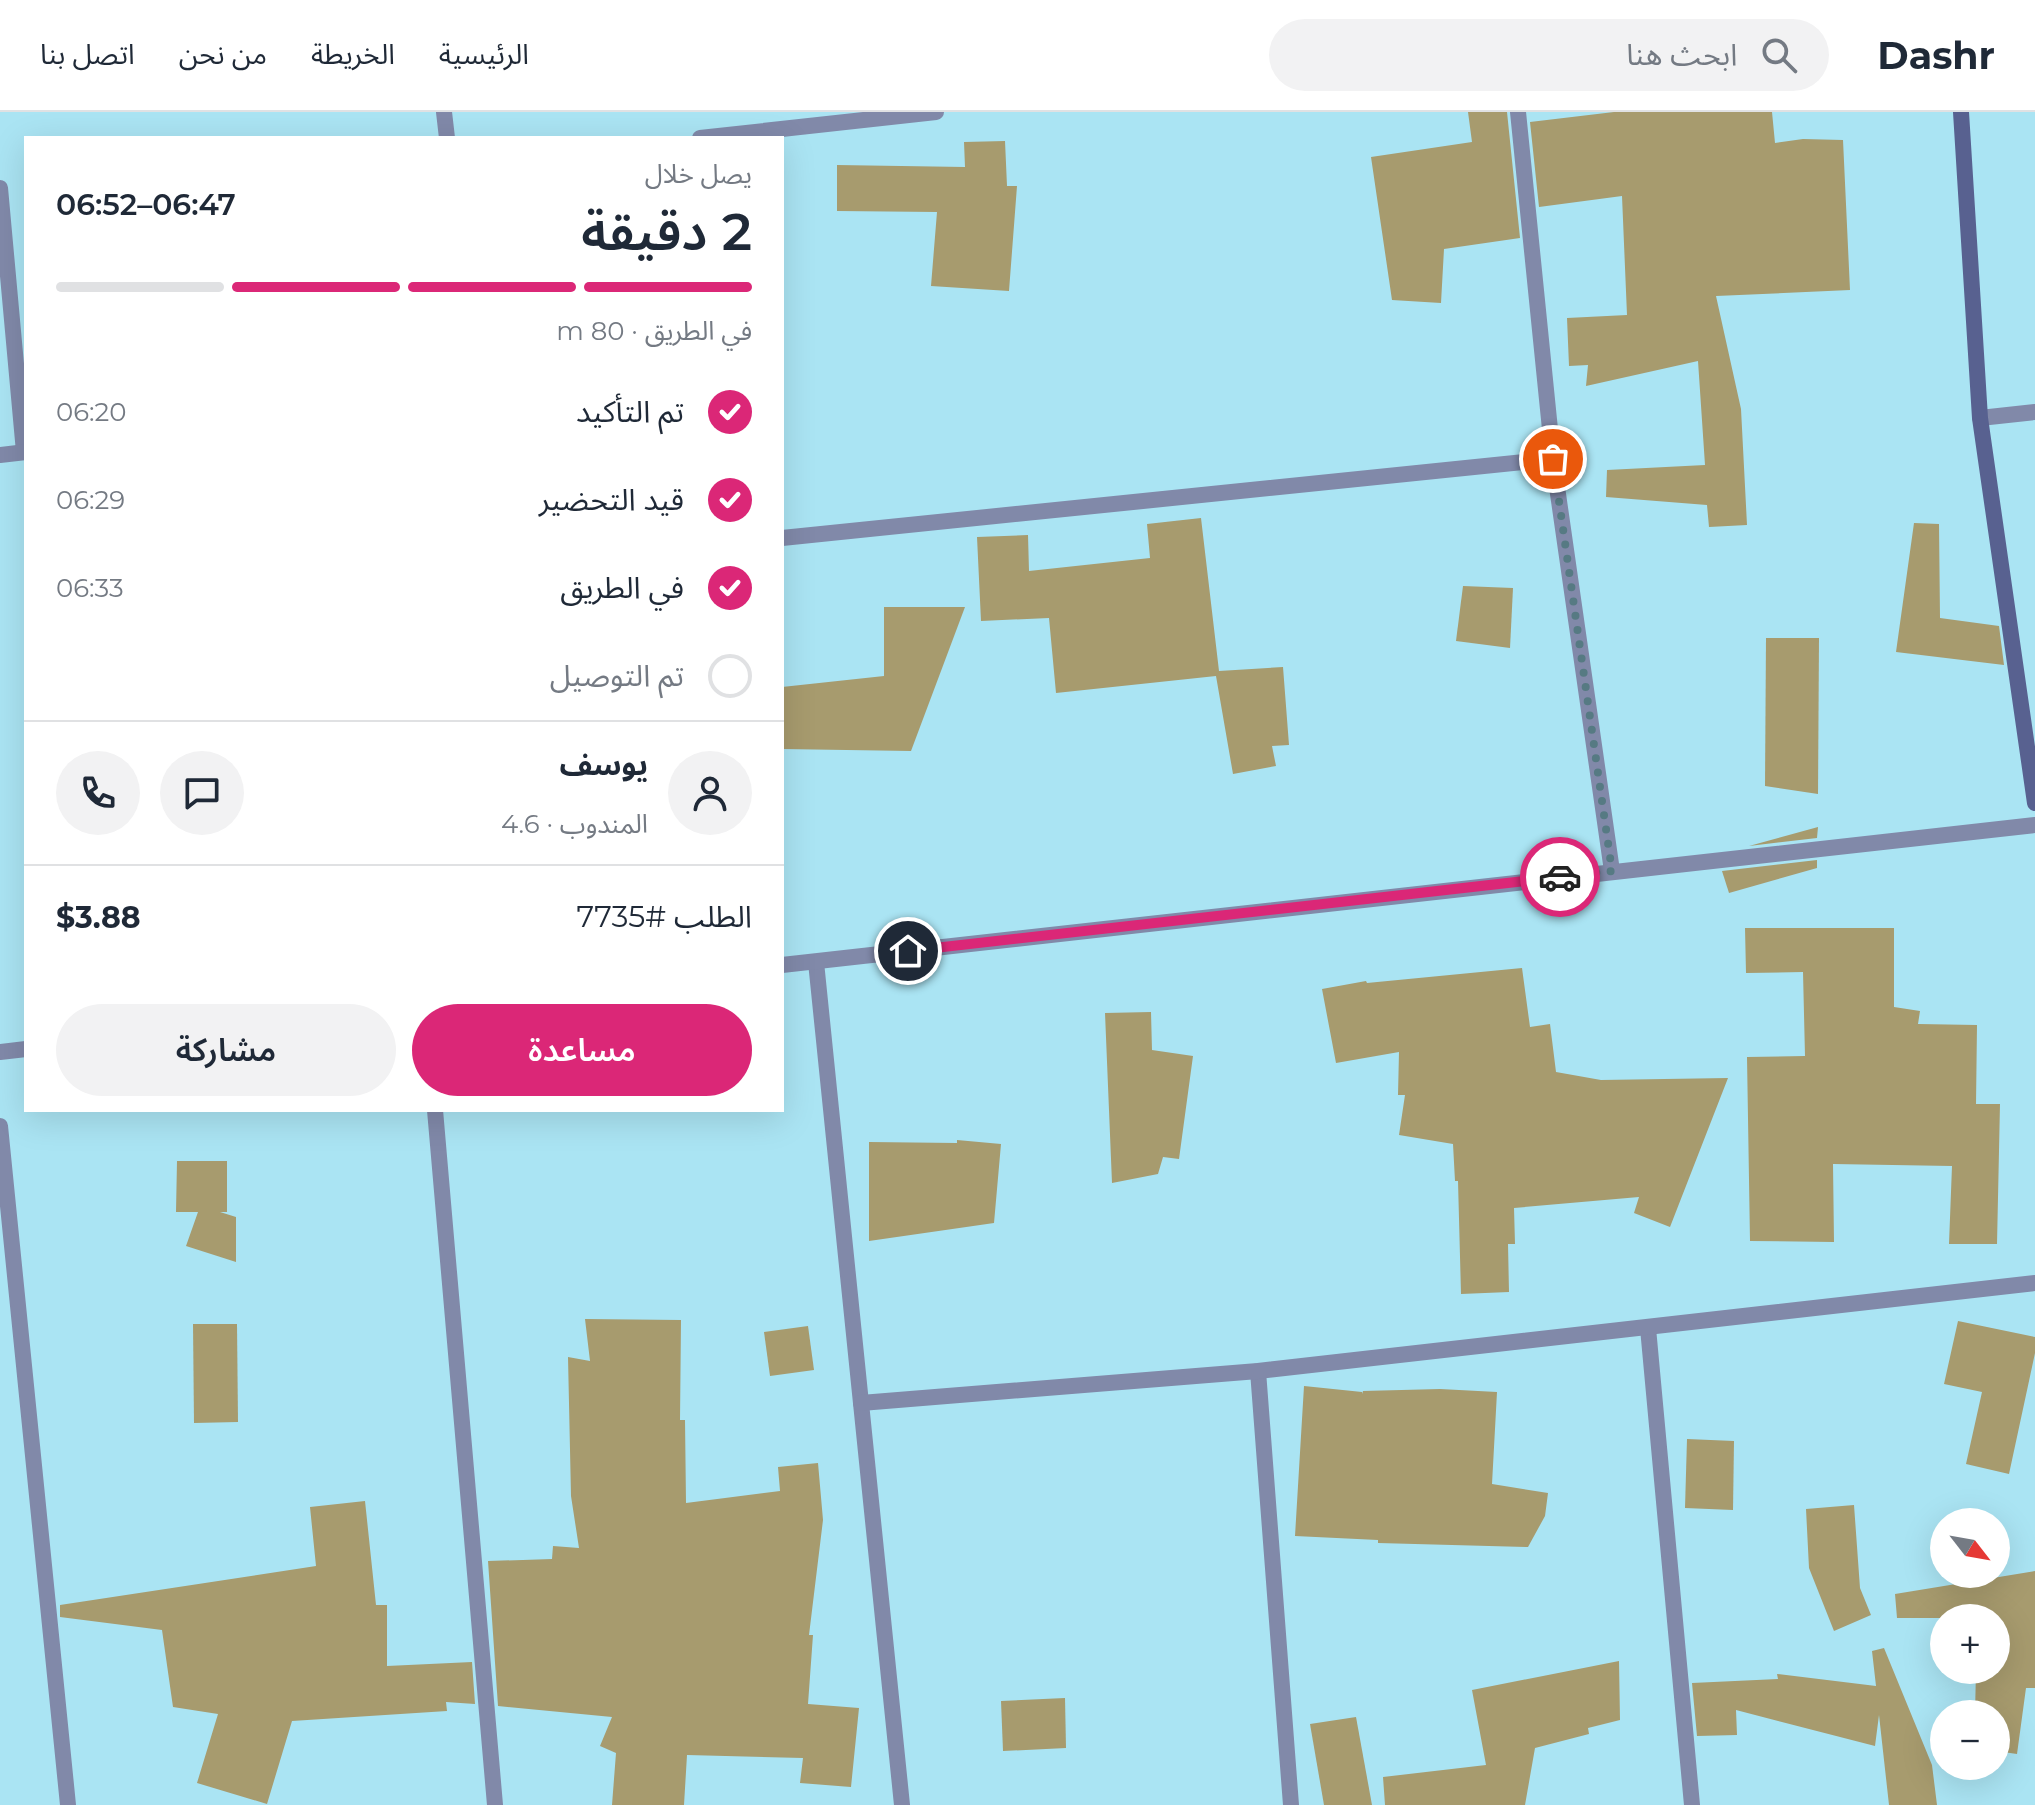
<!DOCTYPE html>
<html lang="ar">
<head>
<meta charset="utf-8">
<style>
  :root { --surface:#fff; --page:#f2f2f3; --text:#1f2937; --muted:#747a83; --line:#e0e1e3; --accent:#db2777 }
  body { margin:0; font-family:Montserrat,"Noto Sans Arabic",sans-serif; background:var(--page); color:var(--text); direction:rtl; height:100vh; display:flex; flex-direction:column; font-size:30px; white-space:nowrap }
  * { box-sizing:border-box; margin:0 }
  p { font-size:26px; color:var(--muted) }
  .icon { flex:none; width:44px; height:44px; fill:none; stroke:currentColor; stroke-width:2; stroke-linecap:round; stroke-linejoin:round }
  .map { position:relative; flex:1; overflow:hidden; direction:ltr }
  .panel { position:absolute; left:24px; top:24px; width:760px; height:976px; display:flex; flex-direction:column; background:var(--surface); border-radius:0px; box-shadow:0 8px 32px #0002; direction:rtl }
  .panel>* { flex:none }
  .needle { width:52px; rotate:121deg }
  .controls { position:absolute; left:1930px; top:1396px; display:grid; gap:16px }
  .controls a { display:grid; place-items:center; width:80px; height:80px; border-radius:50%; background:var(--surface); box-shadow:0 8px 32px #0002; font-size:40px }
  .pin { position:absolute; display:grid; place-items:center; width:68px; height:68px; color:#fff; margin:-34px; border:4px solid #fff; border-radius:50%; box-shadow:0 2px 8px #0007 }
  .courier { position:absolute; display:grid; place-items:center; width:80px; height:80px; margin:-40px; border:6px solid #db2777; border-radius:50%; background:#fff; color:#222; box-shadow:0 2px 10px #0007 }
  .overview em { font-style:normal; font-weight:600 }
  .overview div { display:flex; flex-direction:column-reverse }
  .overview { display:flex; align-items:center; justify-content:space-between; height:136px; padding:0 32px }
  h1 { font-size:52px; font-weight:600; line-height:60px }
  .bar { display:grid; grid-template-columns:repeat(4,1fr); gap:12px 8px; align-content:center; height:96px; padding:0 32px }
  .bar i { height:10px; border-radius:6px; background:var(--line) }
  .bar .selected { background:var(--accent) }
  .bar p { grid-column:span 4 }
  .line { display:flex; align-items:center; gap:20px; padding:0 32px; border-top:2px solid var(--line) }
  .line div { flex:1 }
  .round { display:grid; place-items:center; flex:none; width:84px; height:84px; border-radius:42px; background:var(--page) }
  ol { padding:0 32px; list-style:none }
  li { display:flex; align-items:center; gap:24px; height:88px }
  li p { margin-inline-start:auto }
  li .icon { padding:8px; border-radius:50%; background:var(--accent); color:#fff; stroke-width:4 }
  li:last-child { color:var(--muted) }
  li i { width:44px; height:44px; border:4px solid var(--line); border-radius:50% }
  .action { display:flex; gap:16px; margin-top:auto; padding:16px 32px }
  .action a { flex:1; height:92px; border-radius:48px; background:var(--accent); color:#fff; font-size:32px; font-weight:600; line-height:92px; text-align:center }
  .action a+a { background:var(--page); color:var(--text) }
  header { display:flex; align-items:center; gap:48px; box-sizing:border-box; height:112px; padding:0 40px; background:var(--surface); border-bottom:2px solid var(--line) }
  header strong { font-size:38px }
  nav { display:flex; gap:44px; margin-inline-start:auto; font-size:28px }
  .search { width:560px; height:72px; background:var(--page); display:flex; align-items:center; gap:20px; box-sizing:border-box; padding:0 28px; border-radius:44px; color:var(--muted); font-size:30px }
  .map>svg:first-child { display:block }
  .building { fill:#a79b6e }
  .lines { fill:none; stroke-linecap:round; stroke-linejoin:round }
  .street { stroke:#8189a9; stroke-width:16 }
  .secondary { stroke:#586190; stroke-width:16 }
  .done { stroke:#567a83; stroke-width:8; stroke-dasharray:0 14.4 }
  .route { stroke:#db2777; stroke-width:10 }
</style>
</head>
<body>
<header>
<strong>Dashr</strong>
<div class="search"><svg class="icon" aria-label="search" viewBox="0 0 24 24"><circle cx="10" cy="10" r="6"/><path d="M15 15l6 6"/></svg>ابحث هنا</div>
<nav><a>الرئيسية</a><a>الخريطة</a><a>من نحن</a><a>اتصل بنا</a></nav>
</header>
<div class="map">
<svg width="2035" height="1693" viewBox="0 0 2035 1693">
  <rect width="100%" height="100%" fill="#aae4f3"/>
  <g class="building">
    <path d="M 1468,0 L 1507,0 L 1520,126 L 1444,137 L 1441,191 L 1392,188 L 1371,45 L 1472,30 Z"/>
    <path d="M 1614,0 L 1772,0 L 1775,31 L 1803,27 L 1843,28 L 1850,178 L 1716,184 L 1741,297 L 1747,413 L 1709,415 L 1707,393 L 1606,385 L 1607,358 L 1705,353 L 1698,249 L 1586,274 L 1588,253 L 1569,254 L 1567,206 L 1627,203 L 1622,84 L 1539,95 L 1530,10 Z"/>
    <path d="M 1005,29 L 1007,74 L 1017,74 L 1009,179 L 931,174 L 937,100 L 837,99 L 837,53 L 965,55 L 964,30 Z"/>
    <path d="M 1201,406 L 1219,559 L 1283,555 L 1289,633 L 1272,634 L 1276,654 L 1233,662 L 1216,564 L 1056,581 L 1049,506 L 981,509 L 977,425 L 1028,423 L 1029,459 L 1150,446 L 1147,412 Z"/>
    <path d="M 1914,411 L 1939,412 L 1940,506 L 1999,514 L 2004,553 L 1896,540 Z"/>
    <path d="M 1463,474 L 1513,476 L 1510,536 L 1456,529 Z"/>
    <path d="M 884,495 L 965,495 L 911,639 L 782,637 L 782,575 L 884,564 Z"/>
    <path d="M 1766,526 L 1819,526 L 1818,682 L 1765,674 Z"/>
    <path d="M 1818,715 L 1817,726 L 1749,734 Z"/>
    <path d="M 1817,748 L 1817,756 L 1729,781 L 1722,759 Z"/>
    <path d="M 1745,816 L 1894,816 L 1894,895 L 1920,899 L 1918,912 L 1977,913 L 1976,992 L 2000,992 L 1997,1132 L 1949,1132 L 1952,1054 L 1833,1052 L 1834,1130 L 1750,1129 L 1747,945 L 1805,944 L 1803,860 L 1746,861 Z"/>
    <path d="M 1522,856 L 1530,915 L 1550,912 L 1556,960 L 1601,968 L 1728,966 L 1670,1115 L 1634,1101 L 1639,1085 L 1514,1096 L 1515,1132 L 1508,1132 L 1509,1180 L 1461,1182 L 1458,1069 L 1455,1069 L 1453,1032 L 1399,1023 L 1405,983 L 1398,983 L 1399,940 L 1336,951 L 1322,877 L 1366,869 L 1367,871 Z"/>
    <path d="M 1151,900 L 1152,938 L 1193,944 L 1179,1047 L 1163,1045 L 1158,1062 L 1112,1071 L 1105,901 Z"/>
    <path d="M 957,1028 L 1001,1032 L 994,1111 L 869,1129 L 869,1030 L 957,1031 Z"/>
    <path d="M 177,1049 L 227,1049 L 227,1100 L 220,1100 L 236,1105 L 236,1150 L 186,1134 L 198,1100 L 176,1100 Z"/>
    <path d="M 585,1207 L 681,1208 L 680,1308 L 685,1308 L 686,1391 L 780,1379 L 778,1355 L 818,1351 L 823,1408 L 809,1523 L 813,1523 L 808,1592 L 859,1596 L 851,1675 L 800,1671 L 803,1646 L 687,1643 L 684,1693 L 612,1693 L 616,1641 L 600,1634 L 612,1605 L 498,1594 L 488,1449 L 552,1447 L 553,1434 L 579,1436 L 571,1384 L 568,1245 L 590,1249 Z"/>
    <path d="M 1958,1209 L 2035,1225 L 2035,1241 L 2009,1362 L 1966,1352 L 1982,1280 L 1944,1272 Z"/>
    <path d="M 193,1212 L 237,1212 L 238,1310 L 194,1311 Z"/>
    <path d="M 808,1214 L 814,1258 L 770,1264 L 764,1220 Z"/>
    <path d="M 1304,1274 L 1362,1280 L 1362,1282 L 1363,1279 L 1440,1277 L 1497,1280 L 1492,1372 L 1548,1381 L 1545,1404 L 1528,1435 L 1378,1431 L 1378,1428 L 1295,1424 Z"/>
    <path d="M 1687,1327 L 1734,1329 L 1733,1398 L 1685,1396 Z"/>
    <path d="M 365,1389 L 376,1493 L 387,1493 L 387,1554 L 472,1550 L 475,1592 L 446,1590 L 447,1599 L 292,1609 L 267,1692 L 197,1671 L 218,1602 L 173,1595 L 162,1518 L 60,1505 L 60,1493 L 316,1454 L 310,1395 Z"/>
    <path d="M 1854,1393 L 1860,1476 L 1871,1503 L 1834,1519 L 1809,1456 L 1806,1397 Z"/>
    <path d="M 2035,1459 L 2035,1576 L 2026,1576 L 2017,1642 L 1996,1639 L 1996,1602 L 1975,1602 L 1976,1558 L 1996,1558 L 1996,1506 L 1897,1506 L 1895,1482 Z"/>
    <path d="M 1884,1536 L 1932,1653 L 1937,1693 L 1889,1693 L 1879,1603 L 1875,1634 L 1736,1598 L 1737,1623 L 1697,1624 L 1692,1571 L 1778,1567 L 1777,1562 L 1876,1574 L 1872,1539 Z"/>
    <path d="M 1619,1549 L 1620,1608 L 1588,1616 L 1589,1622 L 1535,1636 L 1525,1693 L 1385,1693 L 1383,1665 L 1486,1653 L 1472,1578 Z"/>
    <path d="M 1065,1586 L 1066,1636 L 1003,1639 L 1001,1589 Z"/>
    <path d="M 1356,1605 L 1372,1693 L 1324,1693 L 1310,1612 Z"/>
  </g>
  <g class="lines">
    <g class="street">
      <path d="M 444,0 L 447,26"/>
      <path d="M 1518,0 L 1553,347 L 1612,759"/>
      <path d="M 700,26 L 936,0"/>
      <path d="M 0,76 L 24,340"/>
      <path d="M 1980,306 L 2035,300"/>
      <path d="M 0,343 L 26,340"/>
      <path d="M 782,426 L 1553,347"/>
      <path d="M 816,850 L 902,1693"/>
      <path d="M 782,853 L 2035,713"/>
      <path d="M 0,940 L 26,937"/>
      <path d="M 435,998 L 495,1693"/>
      <path d="M 0,1014 L 68,1693"/>
      <path d="M 1648,1216 L 1692,1693"/>
      <path d="M 1258,1259 L 1291,1693"/>
      <path d="M 861,1291 L 1258,1259 L 2035,1171"/>
    </g>
    <path class="secondary" d="M 1961,0 L 1980,306 L 2035,691"/>
  </g>
  <g class="lines">
    <path class="done" d="M 1553,347 L 1612,759 L 1560,765"/>
    <path class="route" d="M 908,839 L 1560,765"/>
  </g>
</svg>
<div class="controls">
<a><svg class="needle" viewBox="-14 -14 28 28"><path d="M0-13l5 13h-10z" fill="#e53935"/><path d="M0 13l5-13h-10z" fill="#747a83"/></svg></a>
<a>+</a>
<a>−</a>
</div>
<div class="pin" style="left:1553px;top:347px;background:#ea580c"><svg class="icon" aria-label="bag" viewBox="0 0 24 24"><path d="M5 8h14l-1 12H6zM9 8a3 3 0 0 1 6 0"/></svg></div>
<div class="pin" style="left:908px;top:839px;background:#1f2937"><svg class="icon" aria-label="home" viewBox="0 0 24 24"><path d="M3 11l9-7 9 7M6 9v11h12V9"/></svg></div>
<div class="courier" style="left:1560px;top:765px"><svg class="icon" aria-label="car" viewBox="0 0 24 24"><path d="M5 17H2v-5l4-1 3-4h7l3 4 3 1v5h-3M9 17h6M6 11h13"/><circle cx="7" cy="17" r="2"/><circle cx="17" cy="17" r="2"/></svg></div>
<section class="panel">
<div class="overview"><div><h1>2 دقيقة</h1><p>يصل خلال</p></div><em>06:47–06:52</em></div>
<div class="bar"><i class="selected"></i><i class="selected"></i><i class="selected"></i><i></i><p>في الطريق · 80 m</p></div>
<ol>
<li><svg class="icon" aria-label="check" viewBox="0 0 24 24"><path d="M5 12l5 5 9-10"/></svg>تم التأكيد<p>06:20</p></li>
<li><svg class="icon" aria-label="check" viewBox="0 0 24 24"><path d="M5 12l5 5 9-10"/></svg>قيد التحضير<p>06:29</p></li>
<li><svg class="icon" aria-label="check" viewBox="0 0 24 24"><path d="M5 12l5 5 9-10"/></svg>في الطريق<p>06:33</p></li>
<li><i></i>تم التوصيل</li>
</ol>
<div class="line" style="height:144px"><a class="round"><svg class="icon" aria-label="person" viewBox="0 0 24 24"><circle cx="12" cy="8" r="4"/><path d="M4 21q1-7 8-7t8 7"/></svg></a><div><b>يوسف</b><p>المندوب · 4.6</p></div><a class="round"><svg class="icon" aria-label="chat" viewBox="0 0 24 24"><path d="M4 5h16v11H9l-5 4z"/></svg></a><a class="round"><svg class="icon" aria-label="phone" viewBox="0 0 24 24"><path d="M5 4h4l2 5-3 2q2 4 5 5l2-3 5 2v4C11 20 4 13 5 4z"/></svg></a></div>
<div class="line" style="height:104px"><div>الطلب #7735</div><b>$3.88</b></div>
<div class="action"><a>مساعدة</a><a>مشاركة</a></div>
</section>
</div>
</body>
</html>
